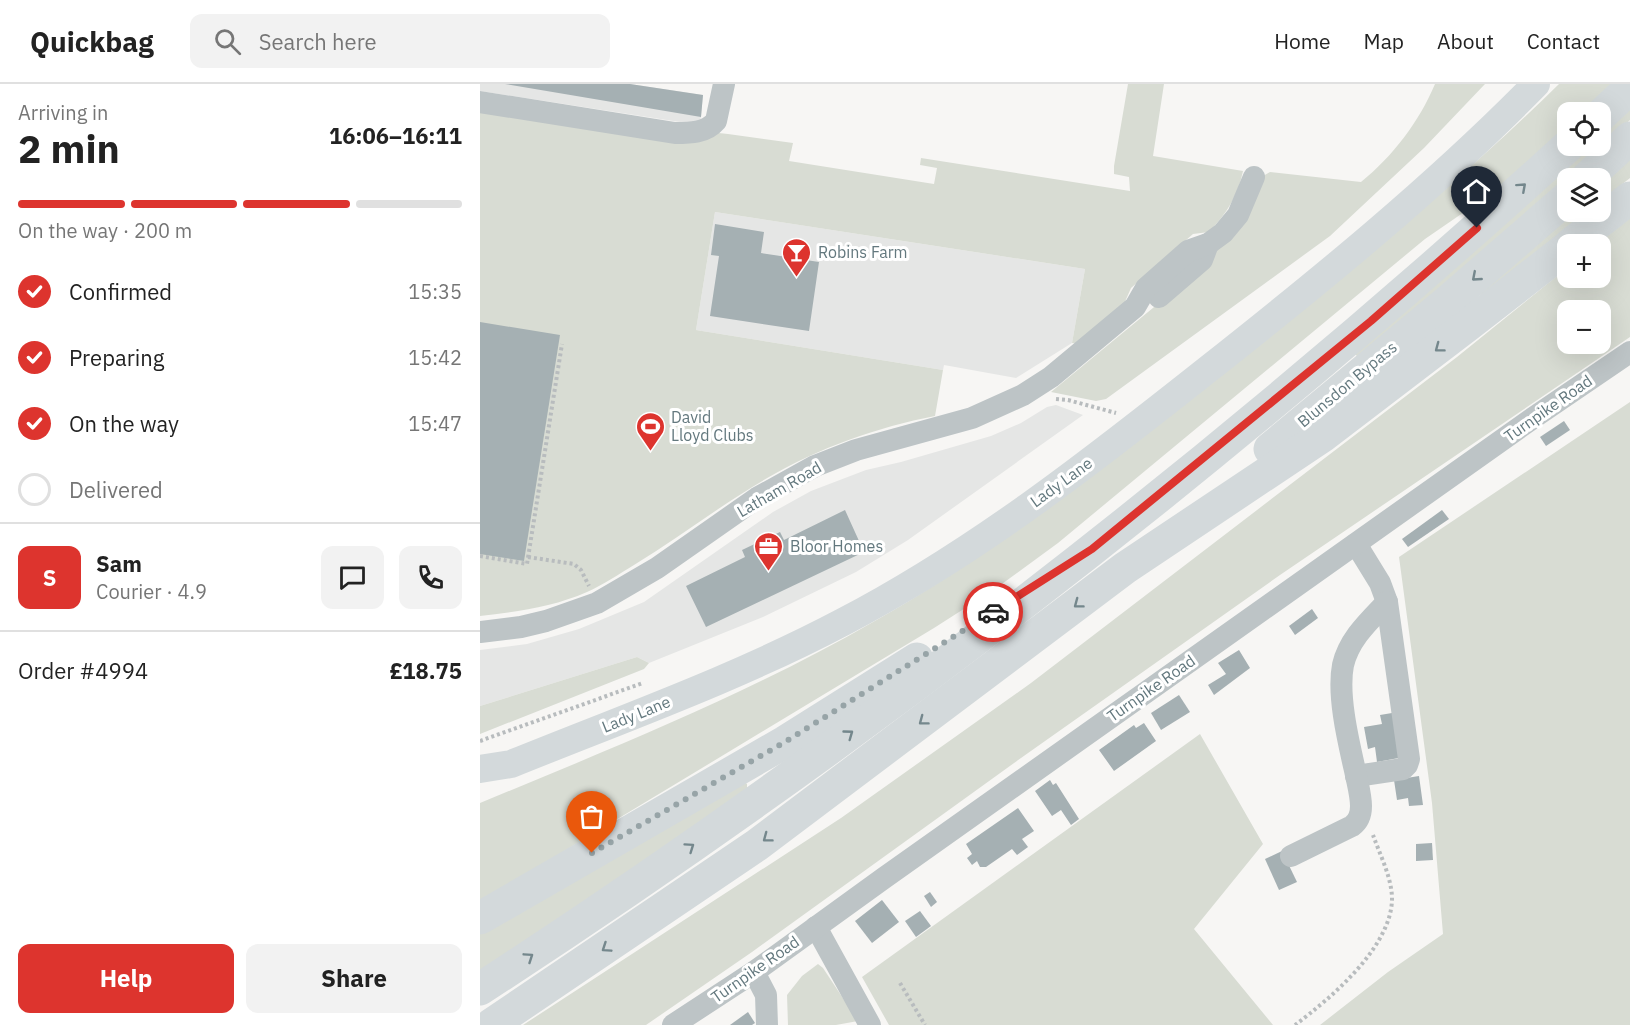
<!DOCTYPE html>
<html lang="en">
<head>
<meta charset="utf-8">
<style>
  :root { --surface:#fff; --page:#f2f2f2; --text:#222; --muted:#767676; --line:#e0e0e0; --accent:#dd342e }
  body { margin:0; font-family:"IBM Plex Sans",sans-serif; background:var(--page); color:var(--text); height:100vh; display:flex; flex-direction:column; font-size:22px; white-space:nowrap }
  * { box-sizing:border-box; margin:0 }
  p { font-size:20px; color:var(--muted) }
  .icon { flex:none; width:33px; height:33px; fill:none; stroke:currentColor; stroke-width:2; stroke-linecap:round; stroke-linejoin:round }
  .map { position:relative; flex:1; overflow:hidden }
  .details { display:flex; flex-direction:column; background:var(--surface); width:480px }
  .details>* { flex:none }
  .buttons { position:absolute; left:1077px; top:18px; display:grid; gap:12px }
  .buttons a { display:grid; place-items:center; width:54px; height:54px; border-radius:12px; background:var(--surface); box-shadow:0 6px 24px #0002; font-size:30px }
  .pin { position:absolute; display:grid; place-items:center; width:51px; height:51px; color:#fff; margin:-62px -26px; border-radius:50% 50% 50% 0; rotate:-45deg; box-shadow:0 0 6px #0007 }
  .pin .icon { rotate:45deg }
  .courier { position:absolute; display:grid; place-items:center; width:60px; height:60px; margin:-30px; border:4px solid #dd342e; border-radius:50%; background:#fff; color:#222; box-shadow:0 2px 8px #0007 }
  .overview em { font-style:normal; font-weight:700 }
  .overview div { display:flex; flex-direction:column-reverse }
  .overview { display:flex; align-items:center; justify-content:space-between; height:102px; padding:0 18px }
  h1 { font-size:39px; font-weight:700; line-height:45px }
  .bar { display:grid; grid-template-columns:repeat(4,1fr); gap:9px 6px; align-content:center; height:72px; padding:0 18px }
  .bar i { height:8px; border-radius:4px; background:var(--line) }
  .bar .on { background:var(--accent) }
  .bar p { grid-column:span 4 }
  .line { display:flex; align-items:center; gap:15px; padding:0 18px; border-top:2px solid var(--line) }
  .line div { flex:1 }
  .round { display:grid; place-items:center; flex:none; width:63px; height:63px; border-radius:12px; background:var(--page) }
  ol { padding:0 18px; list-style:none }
  li { display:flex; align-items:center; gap:18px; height:66px }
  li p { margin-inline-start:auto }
  li .icon { padding:6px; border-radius:50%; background:var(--accent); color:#fff; stroke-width:4 }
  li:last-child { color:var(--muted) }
  li i { width:33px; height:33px; border:3px solid var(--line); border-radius:50% }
  .action { display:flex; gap:12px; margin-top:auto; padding:12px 18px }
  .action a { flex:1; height:69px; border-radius:12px; background:var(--accent); color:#fff; font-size:24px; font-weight:700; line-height:69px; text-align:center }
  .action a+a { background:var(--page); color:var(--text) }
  header { display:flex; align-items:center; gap:36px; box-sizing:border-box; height:84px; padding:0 30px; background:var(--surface); border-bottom:2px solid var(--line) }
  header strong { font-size:28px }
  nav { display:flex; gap:33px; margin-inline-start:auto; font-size:21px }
  .search { width:420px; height:54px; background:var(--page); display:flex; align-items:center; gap:15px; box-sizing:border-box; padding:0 21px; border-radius:12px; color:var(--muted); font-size:22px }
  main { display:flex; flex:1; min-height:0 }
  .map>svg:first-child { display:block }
  .built { fill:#e5e6e5 }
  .green { fill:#d8dcd3; fill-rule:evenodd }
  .building { fill:#a5b0b3 }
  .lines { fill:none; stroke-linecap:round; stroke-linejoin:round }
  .path { stroke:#b8bcbe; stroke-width:4; stroke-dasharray:3 3; stroke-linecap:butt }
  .minor { stroke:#bdc4c6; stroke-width:22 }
  .major { stroke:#d3d9db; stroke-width:28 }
  .highway { stroke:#d3d9db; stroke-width:33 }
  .oneway { stroke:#74878c }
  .done { stroke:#97a4a7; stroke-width:6; stroke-dasharray:0 10.8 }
  .route { stroke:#dd342e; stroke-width:8 }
  .labels { text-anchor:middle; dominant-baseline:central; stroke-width:6; stroke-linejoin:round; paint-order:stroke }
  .poi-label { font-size:16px; fill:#63787e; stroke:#fff; text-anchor:start }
  .street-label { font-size:16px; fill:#63787e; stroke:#fff }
</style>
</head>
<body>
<header>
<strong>Quickbag</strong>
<div class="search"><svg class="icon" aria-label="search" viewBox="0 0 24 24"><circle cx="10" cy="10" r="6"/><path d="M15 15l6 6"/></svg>Search here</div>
<nav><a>Home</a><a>Map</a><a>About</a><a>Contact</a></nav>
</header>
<main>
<section class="details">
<div class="overview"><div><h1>2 min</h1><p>Arriving in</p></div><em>16:06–16:11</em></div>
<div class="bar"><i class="on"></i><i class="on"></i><i class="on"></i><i></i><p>On the way · 200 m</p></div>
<ol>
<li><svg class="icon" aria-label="check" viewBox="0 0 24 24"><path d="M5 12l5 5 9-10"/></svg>Confirmed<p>15:35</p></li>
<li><svg class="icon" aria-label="check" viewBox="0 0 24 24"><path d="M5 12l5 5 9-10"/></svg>Preparing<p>15:42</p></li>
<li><svg class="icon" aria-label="check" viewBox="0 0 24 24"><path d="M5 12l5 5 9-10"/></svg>On the way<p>15:47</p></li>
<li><i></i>Delivered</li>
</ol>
<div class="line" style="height:108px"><b class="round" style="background:var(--accent);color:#fff">S</b><div><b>Sam</b><p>Courier · 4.9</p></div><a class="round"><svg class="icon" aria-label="chat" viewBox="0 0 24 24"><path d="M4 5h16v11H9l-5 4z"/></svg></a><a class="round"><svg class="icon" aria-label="phone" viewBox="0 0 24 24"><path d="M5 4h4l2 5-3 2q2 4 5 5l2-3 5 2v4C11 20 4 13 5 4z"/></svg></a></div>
<div class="line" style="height:78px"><div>Order #4994</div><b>£18.75</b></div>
<div class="action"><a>Help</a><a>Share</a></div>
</section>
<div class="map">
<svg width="1150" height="941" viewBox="0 0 1150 941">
  <rect width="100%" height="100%" fill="#f7f6f4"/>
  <g class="built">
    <path d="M 0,0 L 150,0 L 223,11 L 221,33 L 219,41 L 0,7 Z"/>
    <path d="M 235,128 L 605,185 L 592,259 L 536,294 L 464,281 L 463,286 L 216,246 Z"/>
    <path d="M 576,321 L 603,331 L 428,456 L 376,488 L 283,533 L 169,579 L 157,573 L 0,622 L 0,566 L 47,560 L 99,545 L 164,518 L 293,428 L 331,407 L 386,386 L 421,378 L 511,352 L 541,339 L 567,323 Z"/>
  </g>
  <g class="green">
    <path d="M 648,0 L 684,0 L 673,72 L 763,87 C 758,112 746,130 729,148 L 713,150 L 651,204 L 644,220 L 599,260 L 592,259 L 605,185 L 235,128 L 216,246 L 463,286 L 455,332 C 398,343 339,364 289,393 C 242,420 200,453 154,481 C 139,490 123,501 107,508 C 73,523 36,528 0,532 L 0,23 L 248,50 L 313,59 L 309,77 L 454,100 L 457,84 L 440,81 L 441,74 L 650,107 L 649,93 L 634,90 L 634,82 Z"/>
    <path d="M 955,0 L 1005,0 L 944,64 L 850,152 L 626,315 L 616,317 L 571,308 L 725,181 L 783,92 L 790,88 L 881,98 C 913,72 939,38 955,0 Z"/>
    <path d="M 1079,0 L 1132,0 L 1102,28 L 1088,28 L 1087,42 L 1022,102 L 945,155 L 578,459 L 515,505 L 454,544 L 0,818 L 0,719 C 133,664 268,610 393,538 C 518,467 629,379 740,291 C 857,198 972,105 1079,0 Z"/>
    <path d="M 1150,25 L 1150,36 L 1045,132 L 881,276 L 875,270 L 1110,62 L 1120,62 L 1121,52 Z"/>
    <path d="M 1150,74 L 1150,94 L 1121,117 L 1121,101 Z"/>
    <path d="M 1092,128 L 1107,128 L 1001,212 L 1000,209 Z"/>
    <path d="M 1150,134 L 1150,253 L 800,491 L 541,674 L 272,868 L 166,941 L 43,941 L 361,734 L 551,599 L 977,273 L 1087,184 L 1088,194 L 1120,194 L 1120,160 L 1117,160 ZM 1088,226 L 1120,226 L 1120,260 L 1088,260 Z"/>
    <path d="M 1150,318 L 1150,941 L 840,941 L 908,888 L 963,850 L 952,719 L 919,473 Z"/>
    <path d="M 157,573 L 169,579 L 164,585 L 0,650 L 0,622 Z"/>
    <path d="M 720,650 L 783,760 L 714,845 L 793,941 L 409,941 L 382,893 Z"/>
    <path d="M 263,697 L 267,700 L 267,705 L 0,891 L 0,848 Z"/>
    <path d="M 338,880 L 343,884 L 378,937 L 356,941 L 308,941 L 307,911 L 322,892 Z"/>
  </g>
  <g class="building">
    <path d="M 25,0 L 150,0 L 223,11 L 221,33 Z"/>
    <path d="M 235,140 L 284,148 L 281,169 L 339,178 L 329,247 L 230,232 L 239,172 L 231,171 Z"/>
    <path d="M 0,238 L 80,251 L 44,477 L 0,470 Z"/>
    <path d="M 1084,337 L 1090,346 L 1066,362 L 1060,353 Z"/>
    <path d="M 365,426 L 384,468 L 226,543 L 206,502 L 265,473 L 262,466 L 300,448 L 304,456 Z"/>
    <path d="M 962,426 L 969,435 L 928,463 L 922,455 Z"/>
    <path d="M 832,525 L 838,534 L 815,551 L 809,542 Z"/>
    <path d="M 759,566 L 770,584 L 734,611 L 728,601 L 746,590 L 738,579 Z"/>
    <path d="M 699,611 L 710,628 L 681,646 L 671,629 Z"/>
    <path d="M 912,629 L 924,673 L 897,678 L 895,663 L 888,665 L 884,643 L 902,640 L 900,631 Z"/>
    <path d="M 664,639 L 676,657 L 634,687 L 619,666 L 654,641 L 656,644 Z"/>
    <path d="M 939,692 L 943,721 L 929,722 L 928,714 L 917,716 L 914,696 Z"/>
    <path d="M 570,696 L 573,701 L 576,699 L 599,735 L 591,741 L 581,726 L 572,732 L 555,707 Z"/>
    <path d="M 538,724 L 554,747 L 542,755 L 548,763 L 537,771 L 532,765 L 506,783 L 500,783 L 497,777 L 492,781 L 487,774 L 492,770 L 486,760 Z"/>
    <path d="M 952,759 L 953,776 L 936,777 L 936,760 Z"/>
    <path d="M 802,767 L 817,798 L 799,806 L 785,775 Z"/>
    <path d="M 450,808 L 457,818 L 451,823 L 444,812 Z"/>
    <path d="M 402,816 L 419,838 L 392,859 L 375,837 Z"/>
    <path d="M 440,827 L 451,842 L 436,853 L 425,837 Z"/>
    <path d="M 268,928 L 275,939 L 272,941 L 250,941 Z"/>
  </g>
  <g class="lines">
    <g class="path">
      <path d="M 576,315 L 588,316 L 636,329"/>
      <path d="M 0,472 L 47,480 L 82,260"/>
      <path d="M 48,473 L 94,480 L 101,486 L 109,502"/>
      <path d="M 0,657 L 163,599"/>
      <path d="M 420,899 L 445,941"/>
      <path d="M 815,941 C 851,914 913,862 912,813 C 911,792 900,771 893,751"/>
    </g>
    <g class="minor">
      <path d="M 0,18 L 195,49 C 210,49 226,49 236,37 L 244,0"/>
      <path d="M 679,213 L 722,176 L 728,160"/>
      <path d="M 0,548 L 41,543 L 66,537 L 117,519 L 177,484 L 277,414 L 335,382 L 376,366 L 492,334 L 543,311 L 571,293 L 655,223 L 666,204 L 708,167 L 728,160 L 743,149 L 758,131 L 774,93"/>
      <path d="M 876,692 L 923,685 L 927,681 L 929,675 L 907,518 L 900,499 L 876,460"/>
      <path d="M 811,772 L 872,742 C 879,737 881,730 881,722 C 881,712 878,701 876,691 C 869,660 857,612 863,581 C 869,555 889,537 907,518"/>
      <path d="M 336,843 L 390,941"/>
      <path d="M 274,888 L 286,911 L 287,941"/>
      <path d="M 193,941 L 274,888 L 404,794 L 1053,334 L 1150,268"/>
    </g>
    <path class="major" d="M 0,685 L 31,680 C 142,635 257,594 363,538 C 495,469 611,378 727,286 C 841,196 955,103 1056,0"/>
    <g class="highway">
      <path d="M 1120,32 L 1150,4"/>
      <path d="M 1107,94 L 1150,54"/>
      <path d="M 1091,160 L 1150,114"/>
      <path d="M 790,365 L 966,219 L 1088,113"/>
      <path d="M 0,834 L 305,658 L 437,575"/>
      <path d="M 0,905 C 385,654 749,371 1088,62"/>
      <path d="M 11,941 L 277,761 L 645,484 L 844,351 L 988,241 L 1088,163"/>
    </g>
  </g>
  <defs><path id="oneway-chevron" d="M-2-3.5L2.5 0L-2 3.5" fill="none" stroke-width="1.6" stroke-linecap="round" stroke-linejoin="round" transform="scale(1.5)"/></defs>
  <g class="oneway">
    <use href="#oneway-chevron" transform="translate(1042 103) rotate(-42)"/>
    <use href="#oneway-chevron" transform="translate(996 193) rotate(139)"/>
    <use href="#oneway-chevron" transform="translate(959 264) rotate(143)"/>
    <use href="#oneway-chevron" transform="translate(598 520) rotate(143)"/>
    <use href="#oneway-chevron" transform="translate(443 637) rotate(143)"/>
    <use href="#oneway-chevron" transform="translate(369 650) rotate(-36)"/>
    <use href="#oneway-chevron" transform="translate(287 754) rotate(143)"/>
    <use href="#oneway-chevron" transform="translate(210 763) rotate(-35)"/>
    <use href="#oneway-chevron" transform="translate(126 864) rotate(146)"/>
    <use href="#oneway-chevron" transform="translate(49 873) rotate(-34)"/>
  </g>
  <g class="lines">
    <path class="done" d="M 112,769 L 305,658 L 513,528"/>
    <path class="route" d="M 513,528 L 612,465 L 891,237 L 997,144"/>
  </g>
  <defs>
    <symbol id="bar-pin" viewBox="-11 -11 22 30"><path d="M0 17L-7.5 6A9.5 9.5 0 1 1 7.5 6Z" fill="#dd342e" stroke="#fff"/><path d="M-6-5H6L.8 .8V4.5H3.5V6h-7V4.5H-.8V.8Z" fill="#fff"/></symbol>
    <symbol id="stadium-pin" viewBox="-11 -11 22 30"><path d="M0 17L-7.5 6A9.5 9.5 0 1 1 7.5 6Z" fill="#dd342e" stroke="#fff"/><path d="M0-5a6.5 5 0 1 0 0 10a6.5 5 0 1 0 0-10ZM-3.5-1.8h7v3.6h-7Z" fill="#fff"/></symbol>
    <symbol id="office-pin" viewBox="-11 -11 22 30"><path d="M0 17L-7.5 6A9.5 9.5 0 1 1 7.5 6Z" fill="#dd342e" stroke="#fff"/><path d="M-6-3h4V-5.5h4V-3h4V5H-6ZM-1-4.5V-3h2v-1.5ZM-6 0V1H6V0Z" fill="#fff"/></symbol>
  </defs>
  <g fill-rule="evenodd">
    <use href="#bar-pin" x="300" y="152" width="33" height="45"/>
    <use href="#stadium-pin" x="154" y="326" width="33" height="45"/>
    <use href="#office-pin" x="272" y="446" width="33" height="45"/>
  </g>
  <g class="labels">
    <g class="poi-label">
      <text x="338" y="168">Robins Farm</text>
      <text x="191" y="333">David<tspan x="191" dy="18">Lloyd Clubs</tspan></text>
      <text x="310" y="462">Bloor Homes</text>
    </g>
    <g class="street-label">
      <text transform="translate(867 300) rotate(-40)">Blunsdon Bypass</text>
      <text transform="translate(1068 324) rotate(-35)">Turnpike Road</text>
      <text transform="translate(581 398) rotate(-36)">Lady Lane</text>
      <text transform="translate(299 405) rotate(-30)">Latham Road</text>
      <text transform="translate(671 604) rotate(-35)">Turnpike Road</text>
      <text transform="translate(156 630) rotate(-22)">Lady Lane</text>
      <text transform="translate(275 885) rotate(-35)">Turnpike Road</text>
    </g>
  </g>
</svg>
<div class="buttons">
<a><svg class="icon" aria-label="locate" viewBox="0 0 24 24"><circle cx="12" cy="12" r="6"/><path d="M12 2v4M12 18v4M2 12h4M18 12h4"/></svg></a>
<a><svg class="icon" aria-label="layers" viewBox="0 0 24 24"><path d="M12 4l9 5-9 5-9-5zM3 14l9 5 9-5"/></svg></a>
<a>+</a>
<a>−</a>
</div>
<div class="pin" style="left:112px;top:769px;background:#ea580c"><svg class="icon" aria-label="bag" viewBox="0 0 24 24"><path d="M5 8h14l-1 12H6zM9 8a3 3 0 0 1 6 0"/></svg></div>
<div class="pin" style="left:997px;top:144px;background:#1f2937"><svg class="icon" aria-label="home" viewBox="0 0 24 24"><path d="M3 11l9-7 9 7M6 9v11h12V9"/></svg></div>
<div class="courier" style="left:513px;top:528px"><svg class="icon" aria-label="car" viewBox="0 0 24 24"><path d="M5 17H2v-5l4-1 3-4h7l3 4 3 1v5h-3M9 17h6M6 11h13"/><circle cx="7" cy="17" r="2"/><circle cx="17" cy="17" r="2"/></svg></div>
</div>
</main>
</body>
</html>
